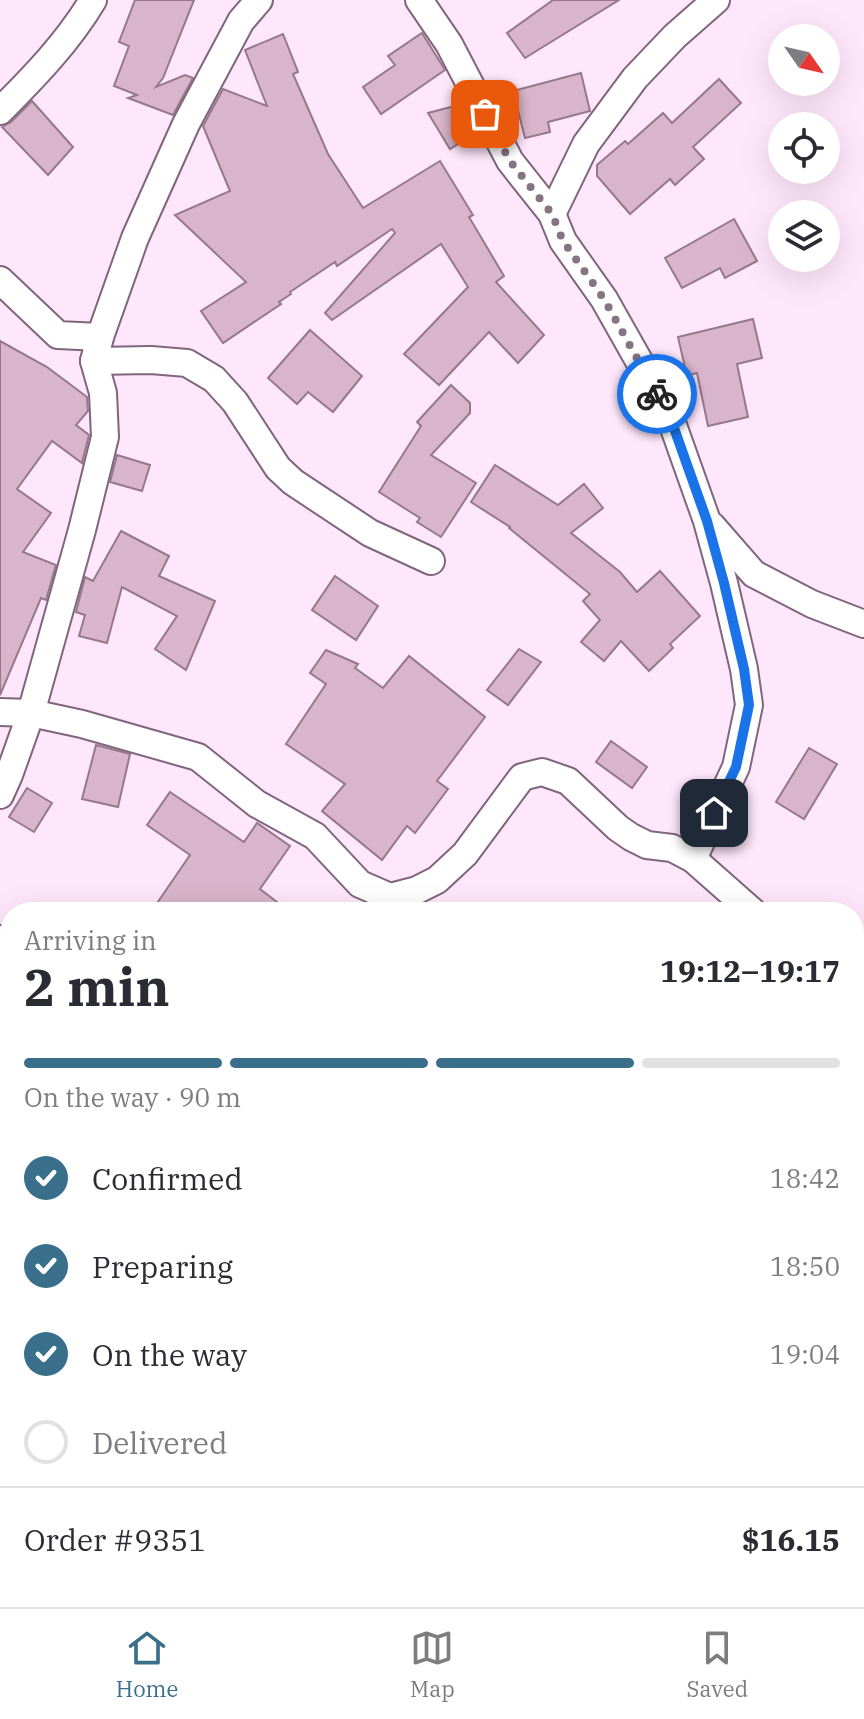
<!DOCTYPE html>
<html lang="en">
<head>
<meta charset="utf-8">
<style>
  :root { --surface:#fff; --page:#f7f7f7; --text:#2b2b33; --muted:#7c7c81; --line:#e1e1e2; --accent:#396f8a }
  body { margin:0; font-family:"IBM Plex Serif",serif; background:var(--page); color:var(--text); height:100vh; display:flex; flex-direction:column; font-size:30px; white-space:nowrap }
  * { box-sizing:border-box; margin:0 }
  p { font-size:26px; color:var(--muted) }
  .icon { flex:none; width:44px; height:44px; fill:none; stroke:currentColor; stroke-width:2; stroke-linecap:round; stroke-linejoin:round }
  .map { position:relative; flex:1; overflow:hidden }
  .drawer { position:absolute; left:0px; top:902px; width:864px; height:706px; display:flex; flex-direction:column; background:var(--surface); border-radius:32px 32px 0 0; box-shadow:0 8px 32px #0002 }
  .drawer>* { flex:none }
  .needle { width:52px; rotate:124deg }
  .fabs { position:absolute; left:768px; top:24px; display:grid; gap:16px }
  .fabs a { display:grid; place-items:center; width:72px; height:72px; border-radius:50%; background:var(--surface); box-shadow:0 8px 32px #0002; font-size:40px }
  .pin { position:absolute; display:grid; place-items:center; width:68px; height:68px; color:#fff; margin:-34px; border-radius:16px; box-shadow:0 4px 12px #0006 }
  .courier { position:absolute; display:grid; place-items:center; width:80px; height:80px; margin:-40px; border:6px solid #1a73e8; border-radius:50%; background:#fff; color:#222; box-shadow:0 2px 10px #0007 }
  .head em { font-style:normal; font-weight:700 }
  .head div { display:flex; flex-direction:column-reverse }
  .head { display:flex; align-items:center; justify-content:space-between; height:136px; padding:0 24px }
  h1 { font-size:52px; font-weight:700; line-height:60px }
  .bar { display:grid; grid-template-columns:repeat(4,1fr); gap:12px 8px; align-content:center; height:96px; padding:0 24px }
  .bar i { height:10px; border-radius:6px; background:var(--line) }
  .bar .active { background:var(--accent) }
  .bar p { grid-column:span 4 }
  .line { display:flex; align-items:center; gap:20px; padding:0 24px; border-top:2px solid var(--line) }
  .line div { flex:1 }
  ol { padding:0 24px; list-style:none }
  li { display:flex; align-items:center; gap:24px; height:88px }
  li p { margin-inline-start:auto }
  li .icon { padding:8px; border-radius:50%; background:var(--accent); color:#fff; stroke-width:4 }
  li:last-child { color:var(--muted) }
  li i { width:44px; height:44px; border:4px solid var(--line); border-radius:50% }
  .tabs { display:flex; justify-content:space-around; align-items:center; height:112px; border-top:2px solid var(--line); background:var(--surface); font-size:22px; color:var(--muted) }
  .tabs a { display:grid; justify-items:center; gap:4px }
  .tabs .active { color:var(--accent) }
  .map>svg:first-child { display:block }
  .building { fill:#d8b5ca; stroke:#97788b; stroke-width:2 }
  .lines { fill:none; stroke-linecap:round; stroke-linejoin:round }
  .service-casing { stroke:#7f657d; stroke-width:18 }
  .minor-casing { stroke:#7f657d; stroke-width:30 }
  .service { stroke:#fff; stroke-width:14 }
  .minor { stroke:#fff; stroke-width:26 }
  .done { stroke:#857583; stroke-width:8; stroke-dasharray:0 14.4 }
  .route { stroke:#1a73e8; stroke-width:10 }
</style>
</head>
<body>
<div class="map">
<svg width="864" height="1607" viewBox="0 0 864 1607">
  <rect width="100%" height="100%" fill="#fee6fb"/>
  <g class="building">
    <path d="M 135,0 L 194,0 L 163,78 L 156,87 L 185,75 L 193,78 L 173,115 L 128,98 L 137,95 L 114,86 L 129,46 L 119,42 Z"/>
    <path d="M 553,0 L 619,0 L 525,58 L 507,33 Z"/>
    <path d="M 422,33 L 445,70 L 381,114 L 363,87 L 395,65 L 388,56 Z"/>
    <path d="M 283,34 L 298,72 L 293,74 L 328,154 L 363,208 L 440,161 L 473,215 L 469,217 L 504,276 L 496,282 L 544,335 L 518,363 L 489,332 L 439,385 L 404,354 L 468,287 L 441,244 L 332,320 L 325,313 L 395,233 L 392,229 L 337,266 L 335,262 L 290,292 L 291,294 L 279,302 L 281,304 L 223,343 L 201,311 L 246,282 L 175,215 L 230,191 L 203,126 L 223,89 L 267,106 L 245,50 Z"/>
    <path d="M 581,73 L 590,111 L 548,122 L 550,132 L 525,138 L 513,91 Z"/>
    <path d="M 719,79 L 741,103 L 693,147 L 704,159 L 675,185 L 670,179 L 630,214 L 597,176 L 597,165 L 625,141 L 628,144 L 663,113 L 672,123 Z"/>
    <path d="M 32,101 L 73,147 L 48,175 L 2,127 L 11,122 Z"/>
    <path d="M 459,105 L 476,133 L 450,149 L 428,113 Z"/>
    <path d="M 734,219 L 757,261 L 725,278 L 720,268 L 682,288 L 665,258 Z"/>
    <path d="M 753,319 L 762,358 L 737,364 L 748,417 L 708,426 L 697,373 L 687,376 L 678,337 Z"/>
    <path d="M 310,330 L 362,376 L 333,412 L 308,392 L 297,404 L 268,378 Z"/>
    <path d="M 0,341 L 47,367 L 87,397 L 88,411 L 76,425 L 89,435 L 82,463 L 52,441 L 17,489 L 51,513 L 23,552 L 56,565 L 46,600 L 41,598 L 0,695 Z"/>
    <path d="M 451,385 L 470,403 L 470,413 L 431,455 L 476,483 L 441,537 L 417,522 L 420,518 L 379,492 L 421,426 L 417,422 Z"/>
    <path d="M 117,455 L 150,465 L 142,491 L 110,482 Z"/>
    <path d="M 495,465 L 558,505 L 584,484 L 603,508 L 571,533 L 620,572 L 637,592 L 660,571 L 700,616 L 670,644 L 673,648 L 649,671 L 621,641 L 604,661 L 581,642 L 600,620 L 583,601 L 590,594 L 509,528 L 510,527 L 471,502 Z"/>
    <path d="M 121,531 L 169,556 L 159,576 L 215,601 L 186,670 L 155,649 L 177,616 L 122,587 L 107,643 L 79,636 L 85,615 L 76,612 L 85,577 L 93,581 Z"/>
    <path d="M 335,576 L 378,606 L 356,640 L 312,610 Z"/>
    <path d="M 519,649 L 541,662 L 508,705 L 487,690 Z"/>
    <path d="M 326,650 L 358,664 L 355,668 L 383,688 L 409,656 L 485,717 L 437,781 L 448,789 L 415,833 L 407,826 L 382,860 L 322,811 L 345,784 L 286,744 L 326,684 L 310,673 Z"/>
    <path d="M 611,741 L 647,767 L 632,788 L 596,762 Z"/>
    <path d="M 96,745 L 130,754 L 118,807 L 82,799 Z"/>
    <path d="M 809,748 L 837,764 L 804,819 L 776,802 Z"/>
    <path d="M 27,788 L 52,803 L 34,832 L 9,817 Z"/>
    <path d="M 170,792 L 244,842 L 257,823 L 290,846 L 260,889 L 290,912 L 151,912 L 190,855 L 147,825 Z"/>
  </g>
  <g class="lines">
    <defs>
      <path id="service" d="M 414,912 L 417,890"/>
      <g id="minor">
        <path d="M 419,0 L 449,44 L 510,161 L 552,214 L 563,241 L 604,299 L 669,414 L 707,521 L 724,583 L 744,669 L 749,705 L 736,767 L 693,859"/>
        <path d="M 0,111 C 34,77 68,42 93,0"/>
        <path d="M 552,214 L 586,144 L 635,78 L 675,36 L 716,0"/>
        <path d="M 0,280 L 58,335 L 100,337"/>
        <path d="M 94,361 L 151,360 L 187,363 L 214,379 L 235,402 L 278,468 L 293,482 L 370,533 L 431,561"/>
        <path d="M 712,526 L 754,574 L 812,604 L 864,624"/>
        <path d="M 0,712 L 31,713 L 82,724 L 198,757 L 257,804 L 315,836 L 360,884 L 390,897 L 417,890 L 437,880 L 465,854 L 522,777 L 542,772 L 568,781 L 618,828 L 631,837 L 647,845 L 672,848 L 693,859 L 753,912"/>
        <path d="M 0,795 L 9,775 L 31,713 L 82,530 L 105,437 L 103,393 L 94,361 L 100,337 L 135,238 L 186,124 L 241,21 L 259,0"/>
        <path d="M 0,939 L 10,954"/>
        <path d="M 854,1025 L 864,1041"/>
        <path d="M 0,1449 L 10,1435"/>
        <path d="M 0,1547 L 10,1559"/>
        <path d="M 44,1598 L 51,1607"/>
      </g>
    </defs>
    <use href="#service" class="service-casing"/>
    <use href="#minor" class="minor-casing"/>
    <use href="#service" class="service"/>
    <use href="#minor" class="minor"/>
  </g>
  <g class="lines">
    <path class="done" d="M 485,114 L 510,161 L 552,214 L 563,241 L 604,299 L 657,394"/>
    <path class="route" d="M 657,394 L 669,414 L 707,521 L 724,583 L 744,669 L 749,705 L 736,767 L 714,813"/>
  </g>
</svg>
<div class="fabs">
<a><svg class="needle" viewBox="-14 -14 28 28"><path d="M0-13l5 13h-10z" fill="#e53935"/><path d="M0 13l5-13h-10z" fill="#7c7c81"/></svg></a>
<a><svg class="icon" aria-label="locate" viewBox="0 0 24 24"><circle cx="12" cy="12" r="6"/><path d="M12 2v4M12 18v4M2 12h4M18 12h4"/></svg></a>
<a><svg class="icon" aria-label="layers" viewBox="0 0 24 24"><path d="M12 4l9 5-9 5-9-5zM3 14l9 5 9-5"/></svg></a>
</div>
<div class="pin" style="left:485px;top:114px;background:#ea580c"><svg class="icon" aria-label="bag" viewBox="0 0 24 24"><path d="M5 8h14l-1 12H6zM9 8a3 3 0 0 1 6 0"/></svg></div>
<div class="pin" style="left:714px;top:813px;background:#1f2937"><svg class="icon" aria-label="home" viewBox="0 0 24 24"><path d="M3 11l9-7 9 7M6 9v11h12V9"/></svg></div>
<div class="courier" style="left:657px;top:394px"><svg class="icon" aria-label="bike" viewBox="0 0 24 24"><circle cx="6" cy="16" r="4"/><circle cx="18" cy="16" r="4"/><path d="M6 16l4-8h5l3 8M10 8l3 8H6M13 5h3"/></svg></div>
<section class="drawer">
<div class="head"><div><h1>2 min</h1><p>Arriving in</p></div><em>19:12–19:17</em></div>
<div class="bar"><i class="active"></i><i class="active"></i><i class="active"></i><i></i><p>On the way · 90 m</p></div>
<ol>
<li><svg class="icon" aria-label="check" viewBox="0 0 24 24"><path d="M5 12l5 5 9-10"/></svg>Confirmed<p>18:42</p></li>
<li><svg class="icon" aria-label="check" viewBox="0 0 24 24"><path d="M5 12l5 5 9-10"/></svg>Preparing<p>18:50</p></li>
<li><svg class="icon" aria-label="check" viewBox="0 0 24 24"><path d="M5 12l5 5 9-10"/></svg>On the way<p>19:04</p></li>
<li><i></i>Delivered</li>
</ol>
<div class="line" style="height:104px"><div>Order #9351</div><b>$16.15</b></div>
</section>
</div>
<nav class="tabs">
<a class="active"><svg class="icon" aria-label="home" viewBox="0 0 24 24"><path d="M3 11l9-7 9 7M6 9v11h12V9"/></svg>Home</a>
<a><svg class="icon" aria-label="map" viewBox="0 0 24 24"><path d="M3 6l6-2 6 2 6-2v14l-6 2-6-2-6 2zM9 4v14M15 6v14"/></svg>Map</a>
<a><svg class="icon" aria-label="saved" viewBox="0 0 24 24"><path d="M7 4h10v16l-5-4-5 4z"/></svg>Saved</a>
</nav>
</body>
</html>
